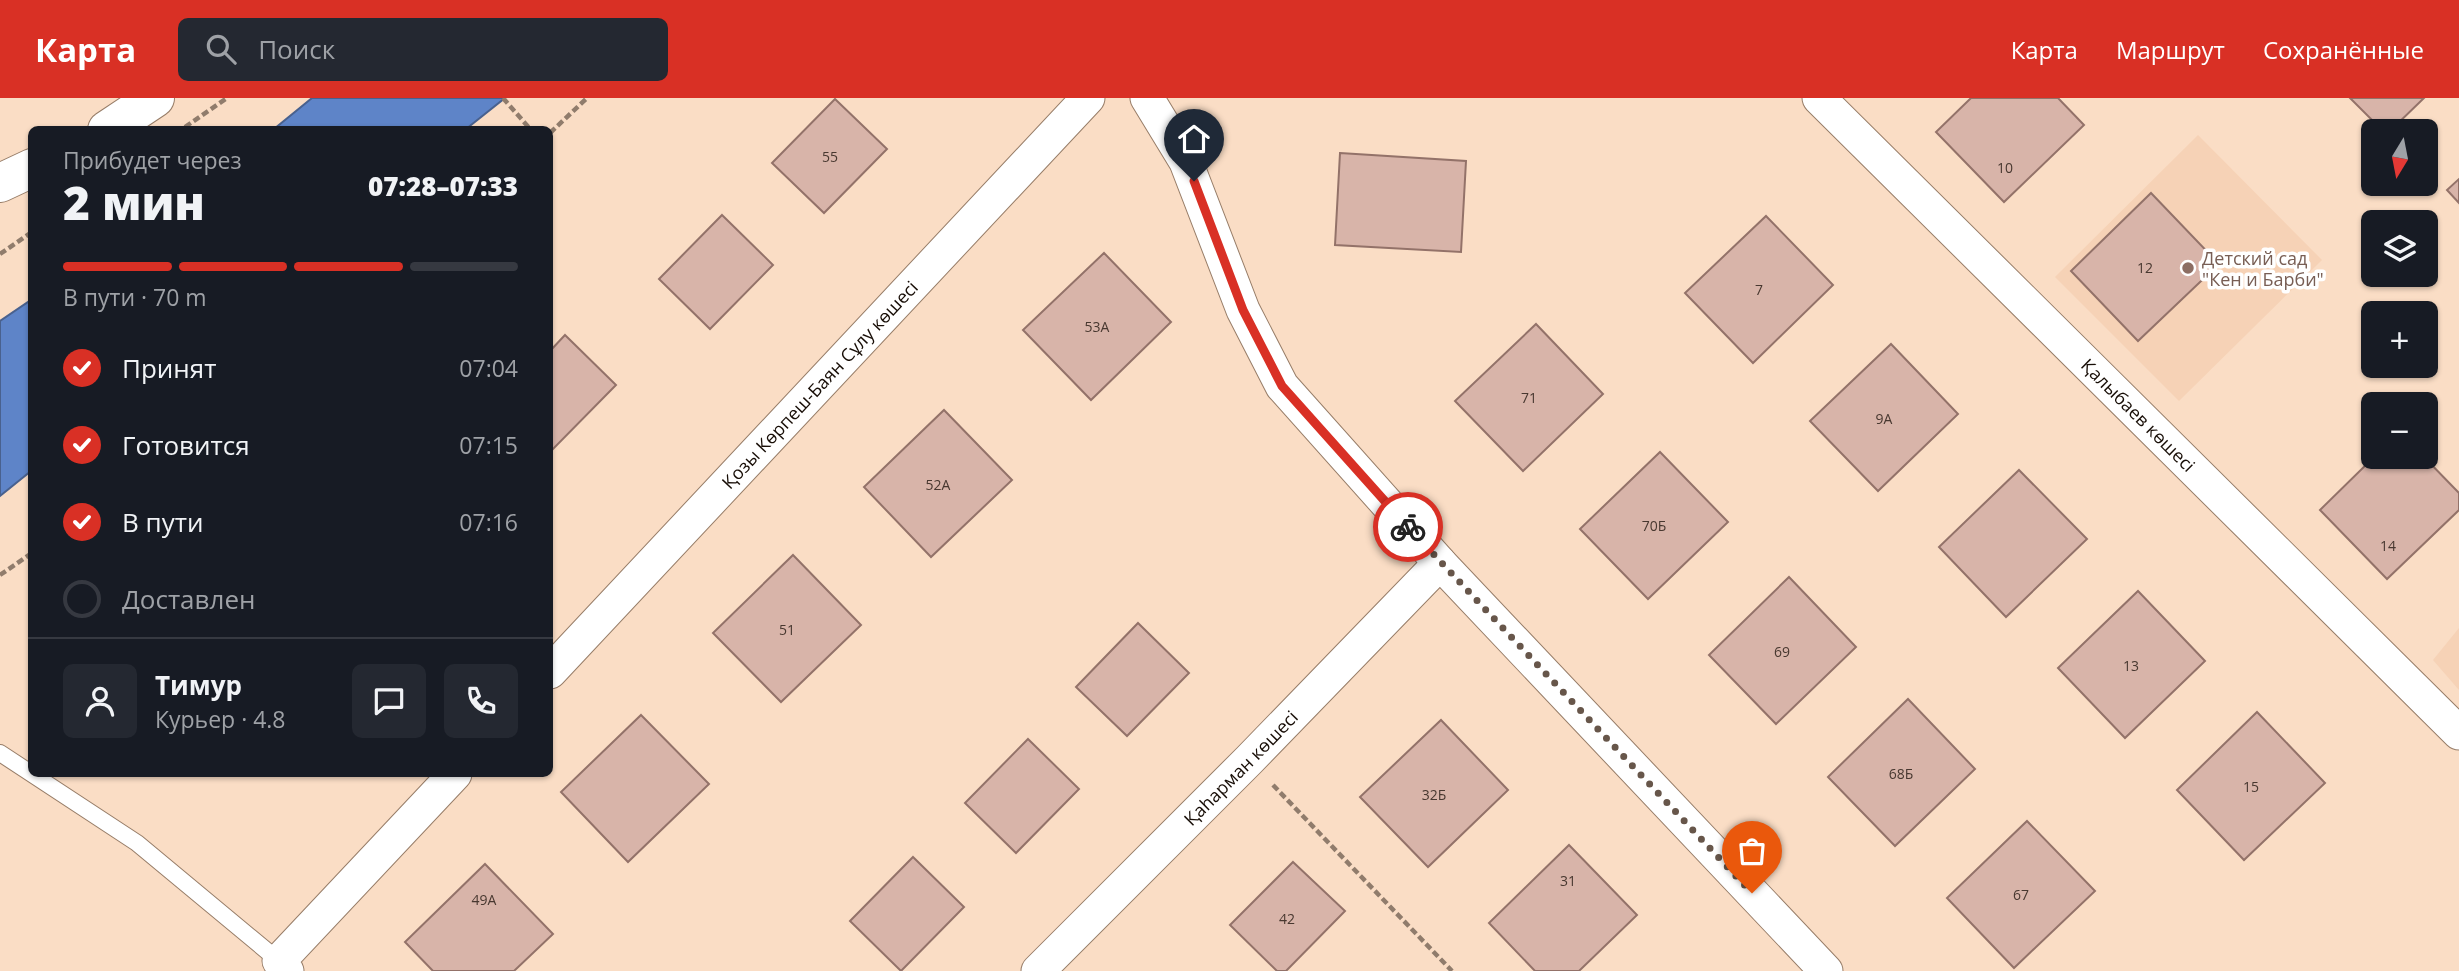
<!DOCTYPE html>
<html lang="ru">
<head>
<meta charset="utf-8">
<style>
  :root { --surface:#171b24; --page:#242831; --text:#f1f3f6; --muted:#9ea1a6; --line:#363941; --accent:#d93025 }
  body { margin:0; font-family:"Open Sans",sans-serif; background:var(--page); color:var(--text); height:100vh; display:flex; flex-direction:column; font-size:26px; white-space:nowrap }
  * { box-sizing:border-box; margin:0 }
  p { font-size:23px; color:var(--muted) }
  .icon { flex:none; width:38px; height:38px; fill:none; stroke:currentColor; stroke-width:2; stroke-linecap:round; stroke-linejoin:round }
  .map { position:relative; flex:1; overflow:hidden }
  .drawer { position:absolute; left:28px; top:28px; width:525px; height:651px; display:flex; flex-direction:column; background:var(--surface); border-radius:10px; box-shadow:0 2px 5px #0004 }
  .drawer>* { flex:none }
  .needle { width:46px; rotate:190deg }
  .fabs { position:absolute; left:2361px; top:21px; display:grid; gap:14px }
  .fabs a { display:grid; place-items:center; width:77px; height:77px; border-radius:10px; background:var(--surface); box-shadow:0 2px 5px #0004; font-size:35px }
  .pin { position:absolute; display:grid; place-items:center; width:60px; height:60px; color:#fff; margin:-72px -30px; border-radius:50% 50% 50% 0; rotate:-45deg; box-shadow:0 0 7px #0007 }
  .pin .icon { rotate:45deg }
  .courier { position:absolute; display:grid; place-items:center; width:70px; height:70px; margin:-35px; border:5px solid #d93025; border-radius:50%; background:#fff; color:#222; box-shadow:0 2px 9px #0007 }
  .summary em { font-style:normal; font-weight:800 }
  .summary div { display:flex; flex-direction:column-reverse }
  .summary { display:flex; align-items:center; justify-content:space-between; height:119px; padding:0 35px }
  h1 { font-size:46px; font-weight:800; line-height:52px }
  .bar { display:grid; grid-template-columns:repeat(4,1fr); gap:10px 7px; align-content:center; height:84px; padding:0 35px }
  .bar i { height:9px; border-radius:5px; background:var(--line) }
  .bar .selected { background:var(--accent) }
  .bar p { grid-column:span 4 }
  .line { display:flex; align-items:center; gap:18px; padding:0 35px; border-top:2px solid var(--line) }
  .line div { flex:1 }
  .round { display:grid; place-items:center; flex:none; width:74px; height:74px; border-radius:10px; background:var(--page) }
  ol { padding:0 35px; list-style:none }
  li { display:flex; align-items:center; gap:21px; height:77px }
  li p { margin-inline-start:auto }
  li .icon { padding:7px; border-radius:50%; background:var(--accent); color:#fff; stroke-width:4 }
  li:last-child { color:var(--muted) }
  li i { width:38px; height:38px; border:4px solid var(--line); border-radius:50% }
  header { display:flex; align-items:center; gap:42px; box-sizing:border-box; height:98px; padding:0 35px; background:var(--accent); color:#fff }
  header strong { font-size:33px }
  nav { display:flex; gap:38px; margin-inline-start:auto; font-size:24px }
  .search { width:490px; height:63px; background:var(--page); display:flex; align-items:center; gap:18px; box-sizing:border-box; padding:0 24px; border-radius:10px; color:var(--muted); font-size:26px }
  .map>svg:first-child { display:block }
  .built { fill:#f6d2b6 }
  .water { fill:#5e84c8; stroke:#49618e; stroke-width:2 }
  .building { fill:#d8b4a9; stroke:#937269; stroke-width:2 }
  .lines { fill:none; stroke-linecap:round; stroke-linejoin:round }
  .lane-casing { stroke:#977d68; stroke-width:18 }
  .street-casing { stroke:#977d68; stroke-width:35 }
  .secondary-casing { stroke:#977d68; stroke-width:40 }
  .path { stroke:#907c6c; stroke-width:4.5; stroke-dasharray:7 3.5; stroke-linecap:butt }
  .lane { stroke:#fff; stroke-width:16 }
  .street { stroke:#fff; stroke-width:33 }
  .secondary { stroke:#fff; stroke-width:38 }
  .done { stroke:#67564a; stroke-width:7; stroke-dasharray:0 12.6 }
  .route { stroke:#d93025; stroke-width:9 }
  .education-dot { fill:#8d6e63; stroke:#fff; stroke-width:2.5 }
  .labels { text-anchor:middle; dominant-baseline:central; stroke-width:7; stroke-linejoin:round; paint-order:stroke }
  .number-label { font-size:14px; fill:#483830 }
  .education-label { font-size:18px; fill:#785e54; stroke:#fff; text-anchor:start }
  .street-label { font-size:18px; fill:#180e07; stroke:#fff }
</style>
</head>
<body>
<header>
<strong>Карта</strong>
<div class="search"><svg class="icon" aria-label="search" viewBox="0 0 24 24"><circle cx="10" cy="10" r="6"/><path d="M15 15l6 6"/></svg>Поиск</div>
<nav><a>Карта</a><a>Маршрут</a><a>Сохранённые</a></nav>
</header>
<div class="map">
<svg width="2459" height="873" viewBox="0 0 2459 873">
  <rect width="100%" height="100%" fill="#faddc5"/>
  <g class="built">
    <path d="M 2198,37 L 2322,162 L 2179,303 L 2055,179 Z"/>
    <path d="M 2459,530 L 2459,592 L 2433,562 Z"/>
  </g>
  <g class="water">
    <path d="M 312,0 L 505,0 L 466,31 L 274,31 Z"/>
    <path d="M 31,202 L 31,373 L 0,398 L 0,223 Z"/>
  </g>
  <g class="building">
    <path d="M 1971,0 L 2058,0 L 2084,27 L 2004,104 L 1936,34 Z"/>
    <path d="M 2350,0 L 2424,0 L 2390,33 L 2383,33 Z"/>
    <path d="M 835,1 L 887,51 L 824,115 L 772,65 Z"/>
    <path d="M 1340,55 L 1466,63 L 1461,154 L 1335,147 Z"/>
    <path d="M 2459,81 L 2459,105 L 2447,92 Z"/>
    <path d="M 2151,95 L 2219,166 L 2138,243 L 2071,173 Z"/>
    <path d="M 722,117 L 773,167 L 710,231 L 659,181 Z"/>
    <path d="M 1766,118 L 1833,187 L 1753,265 L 1685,195 Z"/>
    <path d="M 1104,155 L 1171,224 L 1091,302 L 1023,232 Z"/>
    <path d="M 1536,226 L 1603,296 L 1523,373 L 1455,303 Z"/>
    <path d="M 565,237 L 616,287 L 553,351 L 550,347 L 550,253 Z"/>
    <path d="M 1891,246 L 1958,316 L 1878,393 L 1810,323 Z"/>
    <path d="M 944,312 L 1012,382 L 931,459 L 864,389 Z"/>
    <path d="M 1660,354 L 1728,424 L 1648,501 L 1580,431 Z"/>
    <path d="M 2374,359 L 2424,359 L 2459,395 L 2459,412 L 2387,481 L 2320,412 Z"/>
    <path d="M 2019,372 L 2087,441 L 2006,519 L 1939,449 Z"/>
    <path d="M 793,457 L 861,527 L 781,604 L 713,535 Z"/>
    <path d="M 1789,479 L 1856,549 L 1776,626 L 1709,557 Z"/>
    <path d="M 2138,493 L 2205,563 L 2125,640 L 2058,570 Z"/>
    <path d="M 1138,525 L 1189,575 L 1127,638 L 1076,589 Z"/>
    <path d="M 1908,601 L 1975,671 L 1895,748 L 1828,679 Z"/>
    <path d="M 2257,614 L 2325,685 L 2244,762 L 2177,692 Z"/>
    <path d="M 641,617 L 709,686 L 628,764 L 561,694 Z"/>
    <path d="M 1441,622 L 1508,692 L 1428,769 L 1360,699 Z"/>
    <path d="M 1028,641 L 1079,691 L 1016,755 L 965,705 Z"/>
    <path d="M 2027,723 L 2095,793 L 2014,870 L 1947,800 Z"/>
    <path d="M 1569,747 L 1637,817 L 1579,873 L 1535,873 L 1489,825 Z"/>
    <path d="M 913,759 L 964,809 L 901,873 L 850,823 Z"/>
    <path d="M 1293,764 L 1345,813 L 1286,873 L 1277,873 L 1230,827 Z"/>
    <path d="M 485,766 L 553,836 L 514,873 L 433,873 L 405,844 Z"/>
  </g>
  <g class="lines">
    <defs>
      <path id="lane" d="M 0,655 L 137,745 L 279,863"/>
      <g id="street">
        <path d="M 1147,0 L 1186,64 L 1243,212 L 1282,288 L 1440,465 L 1826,873"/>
        <path id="s1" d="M 1819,0 L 2459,635"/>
        <path id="s2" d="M 550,574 L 1088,0"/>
        <path d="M 287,873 L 279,863 L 455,676"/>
        <path id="s3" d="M 1038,873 L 1249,662 L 1440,465"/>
      </g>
      <g id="secondary">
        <path d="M 107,32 L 155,0"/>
        <path d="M 0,85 L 32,70"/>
      </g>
    </defs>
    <use href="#lane" class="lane-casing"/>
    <use href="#street" class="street-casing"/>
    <use href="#secondary" class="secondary-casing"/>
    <g class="path">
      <path d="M 503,0 L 531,32"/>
      <path d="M 185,29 L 227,0"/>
      <path d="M 550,35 L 587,0"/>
      <path d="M 0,156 L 32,134"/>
      <path d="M 0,477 L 32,455"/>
      <path d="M 1273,687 L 1452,873"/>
    </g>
    <use href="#lane" class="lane"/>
    <use href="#street" class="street"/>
    <use href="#secondary" class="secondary"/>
  </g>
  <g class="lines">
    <path class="done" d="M 1408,429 L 1752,795"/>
    <path class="route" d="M 1194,83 L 1243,212 L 1282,288 L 1408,429"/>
  </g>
  <circle class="education-dot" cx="2188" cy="170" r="7"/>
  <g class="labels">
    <g class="number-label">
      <text x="830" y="58">55</text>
      <text x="2005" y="69">10</text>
      <text x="2145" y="169">12</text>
      <text x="1759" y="191">7</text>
      <text x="1097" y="228">53А</text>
      <text x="1529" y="299">71</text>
      <text x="1884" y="320">9А</text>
      <text x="938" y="386">52А</text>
      <text x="1654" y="427">70Б</text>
      <text x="2388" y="447">14</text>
      <text x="787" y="531">51</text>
      <text x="1782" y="553">69</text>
      <text x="2131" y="567">13</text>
      <text x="1901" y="675">68Б</text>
      <text x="2251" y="688">15</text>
      <text x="1434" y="696">32Б</text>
      <text x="1568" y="782">31</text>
      <text x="2021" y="796">67</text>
      <text x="484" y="801">49А</text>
      <text x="1287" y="820">42</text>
    </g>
    <g class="education-label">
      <text x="2202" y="160">Детский сад<tspan x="2202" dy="21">"Кен и Барби"</tspan></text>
    </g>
    <g class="street-label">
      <text stroke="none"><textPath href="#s2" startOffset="394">Қозы Көрпеш-Баян Сұлу көшесі</textPath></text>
      <text stroke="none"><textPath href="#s1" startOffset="450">Қалыбаев көшесі</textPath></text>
      <text stroke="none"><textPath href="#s3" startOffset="287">Қаһарман көшесі</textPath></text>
    </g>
  </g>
</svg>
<div class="fabs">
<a><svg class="needle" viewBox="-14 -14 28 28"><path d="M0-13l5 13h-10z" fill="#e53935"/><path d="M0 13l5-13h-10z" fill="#9ea1a6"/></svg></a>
<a><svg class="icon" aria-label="layers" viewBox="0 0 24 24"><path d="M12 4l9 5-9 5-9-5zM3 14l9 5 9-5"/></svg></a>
<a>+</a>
<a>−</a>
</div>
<div class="pin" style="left:1752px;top:795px;background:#ea580c"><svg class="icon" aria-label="bag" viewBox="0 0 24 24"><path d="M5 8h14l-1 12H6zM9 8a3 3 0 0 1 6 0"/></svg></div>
<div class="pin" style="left:1194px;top:83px;background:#1f2937"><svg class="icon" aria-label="home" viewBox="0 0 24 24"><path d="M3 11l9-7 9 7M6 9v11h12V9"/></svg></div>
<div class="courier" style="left:1408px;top:429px"><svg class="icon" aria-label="bike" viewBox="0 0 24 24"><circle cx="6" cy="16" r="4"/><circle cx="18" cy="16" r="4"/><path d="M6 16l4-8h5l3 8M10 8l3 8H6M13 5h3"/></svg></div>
<section class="drawer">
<div class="summary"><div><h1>2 мин</h1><p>Прибудет через</p></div><em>07:28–07:33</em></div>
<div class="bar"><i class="selected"></i><i class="selected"></i><i class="selected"></i><i></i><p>В пути · 70 m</p></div>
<ol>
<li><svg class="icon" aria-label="check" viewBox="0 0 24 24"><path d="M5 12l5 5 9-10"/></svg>Принят<p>07:04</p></li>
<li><svg class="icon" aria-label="check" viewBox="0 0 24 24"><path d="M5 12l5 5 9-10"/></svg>Готовится<p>07:15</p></li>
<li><svg class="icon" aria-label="check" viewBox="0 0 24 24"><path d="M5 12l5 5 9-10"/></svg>В пути<p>07:16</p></li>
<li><i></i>Доставлен</li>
</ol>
<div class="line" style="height:126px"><a class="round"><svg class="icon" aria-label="person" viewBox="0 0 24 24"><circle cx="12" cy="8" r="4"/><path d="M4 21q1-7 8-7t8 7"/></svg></a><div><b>Тимур</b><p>Курьер · 4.8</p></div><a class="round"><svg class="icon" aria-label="chat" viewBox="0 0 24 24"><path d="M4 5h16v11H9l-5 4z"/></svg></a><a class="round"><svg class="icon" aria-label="phone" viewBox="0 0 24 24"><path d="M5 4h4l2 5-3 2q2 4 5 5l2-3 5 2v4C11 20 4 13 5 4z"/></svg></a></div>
</section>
</div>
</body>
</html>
